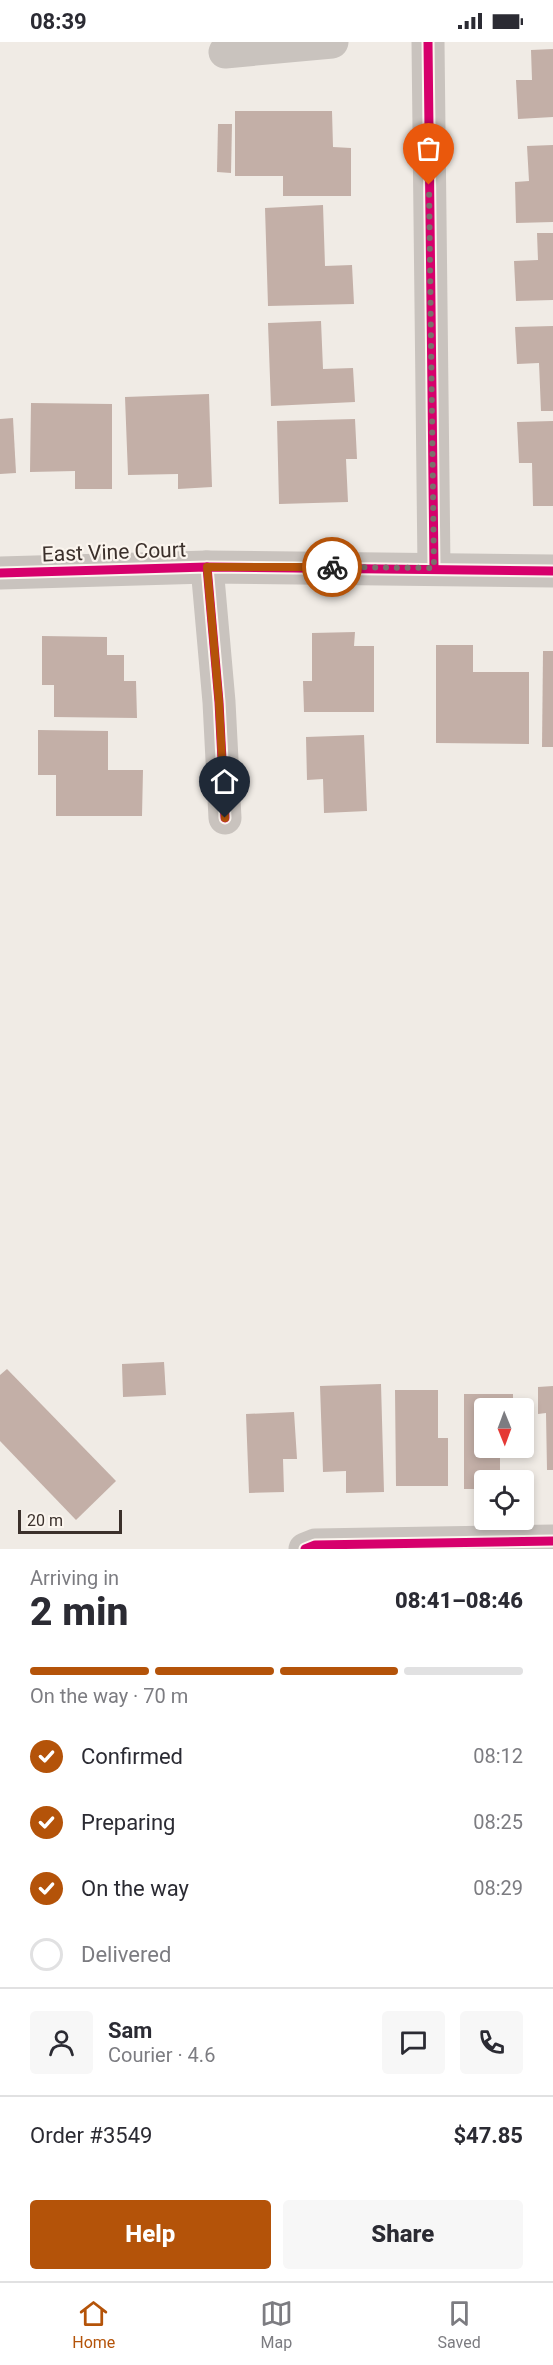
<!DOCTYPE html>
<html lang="en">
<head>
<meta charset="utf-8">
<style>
  :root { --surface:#fff; --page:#f7f7f7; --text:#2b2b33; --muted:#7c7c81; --line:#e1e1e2; --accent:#b45309 }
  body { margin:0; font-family:Roboto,sans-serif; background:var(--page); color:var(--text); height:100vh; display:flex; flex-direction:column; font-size:22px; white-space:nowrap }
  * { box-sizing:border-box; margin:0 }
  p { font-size:20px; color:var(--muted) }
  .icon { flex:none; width:33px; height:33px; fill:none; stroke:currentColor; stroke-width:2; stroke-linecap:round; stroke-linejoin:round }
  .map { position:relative; height:1507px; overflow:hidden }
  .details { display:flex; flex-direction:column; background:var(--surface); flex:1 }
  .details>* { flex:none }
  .needle { width:39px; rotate:179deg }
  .fabs { position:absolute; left:474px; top:1356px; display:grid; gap:12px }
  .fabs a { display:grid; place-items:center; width:60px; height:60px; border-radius:6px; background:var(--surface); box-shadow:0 3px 9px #0003; font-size:30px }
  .scale { position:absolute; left:18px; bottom:15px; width:104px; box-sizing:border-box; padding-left:6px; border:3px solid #3b302b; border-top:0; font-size:16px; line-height:21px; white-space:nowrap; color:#3b302b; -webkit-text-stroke:4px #fbf5ee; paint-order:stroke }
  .pin { position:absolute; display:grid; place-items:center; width:51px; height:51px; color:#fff; margin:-62px -26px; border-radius:50% 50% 50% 0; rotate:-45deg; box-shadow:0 0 6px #0007 }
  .pin .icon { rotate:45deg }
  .courier { position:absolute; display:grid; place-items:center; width:60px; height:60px; margin:-30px; border:4px solid #b45309; border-radius:50%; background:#fff; color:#222; box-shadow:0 2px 8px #0007 }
  .headline em { font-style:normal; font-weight:800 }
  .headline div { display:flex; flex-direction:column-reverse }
  .headline { display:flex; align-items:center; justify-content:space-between; height:102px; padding:0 30px }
  h1 { font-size:39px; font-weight:800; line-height:45px }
  .bar { display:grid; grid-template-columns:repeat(4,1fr); gap:9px 6px; align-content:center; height:72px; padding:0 30px }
  .bar i { height:8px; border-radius:4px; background:var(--line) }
  .bar .current { background:var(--accent) }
  .bar p { grid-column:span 4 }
  .line { display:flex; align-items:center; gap:15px; padding:0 30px; border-top:2px solid var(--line) }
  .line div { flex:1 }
  .round { display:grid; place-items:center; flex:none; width:63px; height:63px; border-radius:6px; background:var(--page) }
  ol { padding:0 30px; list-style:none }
  li { display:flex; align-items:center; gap:18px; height:66px }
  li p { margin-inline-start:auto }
  li .icon { padding:6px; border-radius:50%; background:var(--accent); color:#fff; stroke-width:4 }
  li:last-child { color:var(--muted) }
  li i { width:33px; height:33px; border:3px solid var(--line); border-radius:50% }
  .button { display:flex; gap:12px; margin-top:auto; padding:12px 30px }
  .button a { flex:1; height:69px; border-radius:6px; background:var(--accent); color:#fff; font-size:24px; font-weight:800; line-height:69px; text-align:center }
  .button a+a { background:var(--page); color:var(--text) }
  .status { display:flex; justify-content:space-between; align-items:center; height:42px; padding:0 30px; background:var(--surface); direction:ltr }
  .status svg { height:16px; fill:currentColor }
  .menu { display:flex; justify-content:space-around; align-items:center; height:84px; border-top:2px solid var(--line); background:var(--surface); font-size:16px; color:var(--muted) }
  .menu a { display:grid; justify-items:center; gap:3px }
  .menu .current { color:var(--accent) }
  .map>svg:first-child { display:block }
  .building { fill:#c3afa7 }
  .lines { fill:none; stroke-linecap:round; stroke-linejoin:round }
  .minor { stroke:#c9c3be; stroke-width:33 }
  .cycleway-casing { stroke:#fbf5ee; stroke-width:13 }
  .cycleway { stroke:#d6006c; stroke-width:9 }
  .done { stroke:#7a716c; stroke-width:6; stroke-dasharray:0 10.8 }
  .route { stroke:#b45309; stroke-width:8 }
  .labels { text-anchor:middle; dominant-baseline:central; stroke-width:4.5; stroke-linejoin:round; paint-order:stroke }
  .street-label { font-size:21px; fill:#3b302b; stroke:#fbf5ee }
</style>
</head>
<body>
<div class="status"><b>08:39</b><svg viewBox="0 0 49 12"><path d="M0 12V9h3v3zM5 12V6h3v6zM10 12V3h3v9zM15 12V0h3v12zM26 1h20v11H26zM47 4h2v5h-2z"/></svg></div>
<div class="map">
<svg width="553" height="1507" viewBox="0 0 553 1507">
  <rect width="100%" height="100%" fill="#f0ebe5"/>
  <g class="building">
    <path d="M 553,7 L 553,75 L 518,77 L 516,38 L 532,38 L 531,8 Z"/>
    <path d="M 235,69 L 332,69 L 333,105 L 351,106 L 351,154 L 283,154 L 283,134 L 235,134 Z"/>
    <path d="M 218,82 L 232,82 L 231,131 L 217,130 Z"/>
    <path d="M 553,103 L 553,180 L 516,181 L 515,140 L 529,139 L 527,104 Z"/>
    <path d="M 323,163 L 325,224 L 352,223 L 354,262 L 268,264 L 265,166 Z"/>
    <path d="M 537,191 L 553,191 L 553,258 L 516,259 L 514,219 L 538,218 Z"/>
    <path d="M 321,279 L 323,327 L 353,326 L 355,360 L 271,364 L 268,281 Z"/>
    <path d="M 553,284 L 553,369 L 541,369 L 539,321 L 517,322 L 515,285 Z"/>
    <path d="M 209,352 L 212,445 L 178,447 L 178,432 L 128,433 L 125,355 Z"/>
    <path d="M 31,361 L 112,362 L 112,447 L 75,447 L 75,429 L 30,430 Z"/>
    <path d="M 13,376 L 16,431 L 0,432 L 0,377 Z"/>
    <path d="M 355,377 L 357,417 L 346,417 L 348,460 L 279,462 L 277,379 Z"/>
    <path d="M 553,379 L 553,464 L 533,464 L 532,421 L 519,421 L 517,380 Z"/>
    <path d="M 355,590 L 354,604 L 374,604 L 374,670 L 304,670 L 303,639 L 312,639 L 312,591 Z"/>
    <path d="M 42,594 L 107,595 L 107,613 L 124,613 L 124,639 L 136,639 L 137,676 L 54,675 L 54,643 L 42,643 Z"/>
    <path d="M 436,603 L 473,603 L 473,630 L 529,630 L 529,702 L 436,701 Z"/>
    <path d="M 543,609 L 553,609 L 553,705 L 542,705 Z"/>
    <path d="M 38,688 L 108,689 L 108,728 L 143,728 L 142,774 L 56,774 L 56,733 L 38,733 Z"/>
    <path d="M 364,693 L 367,769 L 324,771 L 323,737 L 307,738 L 306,695 Z"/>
    <path d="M 164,1320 L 166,1353 L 123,1355 L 122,1322 Z"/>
    <path d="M 7,1327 L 116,1439 L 76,1478 L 0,1399 L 0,1333 Z"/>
    <path d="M 381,1342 L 384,1450 L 346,1451 L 346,1429 L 323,1430 L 320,1344 Z"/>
    <path d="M 553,1344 L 553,1428 L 547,1428 L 546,1371 L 538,1372 L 538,1345 Z"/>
    <path d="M 395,1348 L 438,1348 L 438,1396 L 448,1396 L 448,1444 L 396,1444 Z"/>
    <path d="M 464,1352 L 513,1352 L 513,1366 L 484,1366 L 484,1406 L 513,1406 L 513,1408 L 500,1408 L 500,1438 L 484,1438 L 484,1447 L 464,1447 Z"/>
    <path d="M 294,1370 L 297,1417 L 283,1417 L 284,1450 L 249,1451 L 246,1372 Z"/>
  </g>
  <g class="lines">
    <g class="minor">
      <path d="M 428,0 L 434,526"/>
      <path d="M 225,10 L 332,0"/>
      <path d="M 207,525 L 219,660 L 225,776"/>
      <path d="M 0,531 L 207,525 L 553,529"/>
      <path d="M 305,1507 L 315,1503 L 553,1499"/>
    </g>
    <defs>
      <g id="cycleway">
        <path d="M 428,0 L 434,526"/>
        <path d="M 207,525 L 219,660 L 225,776"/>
        <path d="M 0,531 L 207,525 L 553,529"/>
        <path d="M 305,1507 L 315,1503 L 553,1499"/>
      </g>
    </defs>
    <use href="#cycleway" class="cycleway-casing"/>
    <use href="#cycleway" class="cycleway"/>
  </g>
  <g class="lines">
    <path class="done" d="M 332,525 L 434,526 L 429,143"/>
    <path class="route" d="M 225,776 L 219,660 L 207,525 L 332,525"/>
  </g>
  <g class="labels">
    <g class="street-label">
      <text transform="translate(114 510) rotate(-2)">East Vine Court</text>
    </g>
  </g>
</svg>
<div class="fabs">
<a><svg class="needle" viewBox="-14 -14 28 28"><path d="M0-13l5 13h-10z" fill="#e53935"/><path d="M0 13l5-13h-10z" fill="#7c7c81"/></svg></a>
<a><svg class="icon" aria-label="locate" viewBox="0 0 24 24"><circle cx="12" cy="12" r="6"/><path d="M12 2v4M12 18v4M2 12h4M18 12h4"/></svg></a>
</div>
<div class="scale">20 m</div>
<div class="pin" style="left:429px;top:143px;background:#ea580c"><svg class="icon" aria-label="bag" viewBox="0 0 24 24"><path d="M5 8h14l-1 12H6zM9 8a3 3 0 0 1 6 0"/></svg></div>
<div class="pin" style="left:225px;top:776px;background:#1f2937"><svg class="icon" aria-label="home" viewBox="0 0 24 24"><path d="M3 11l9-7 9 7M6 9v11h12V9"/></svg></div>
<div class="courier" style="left:332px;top:525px"><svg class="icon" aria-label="bike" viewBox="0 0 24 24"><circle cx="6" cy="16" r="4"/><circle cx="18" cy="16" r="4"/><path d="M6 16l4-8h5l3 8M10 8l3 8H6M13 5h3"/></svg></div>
</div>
<section class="details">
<div class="headline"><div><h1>2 min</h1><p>Arriving in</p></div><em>08:41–08:46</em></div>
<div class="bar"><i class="current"></i><i class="current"></i><i class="current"></i><i></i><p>On the way · 70 m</p></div>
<ol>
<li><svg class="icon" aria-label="check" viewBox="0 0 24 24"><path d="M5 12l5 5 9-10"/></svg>Confirmed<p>08:12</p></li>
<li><svg class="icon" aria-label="check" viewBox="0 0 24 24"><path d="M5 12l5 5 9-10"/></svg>Preparing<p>08:25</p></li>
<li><svg class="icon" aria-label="check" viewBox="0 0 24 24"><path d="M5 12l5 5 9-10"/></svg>On the way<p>08:29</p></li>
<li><i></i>Delivered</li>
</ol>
<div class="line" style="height:108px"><a class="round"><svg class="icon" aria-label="person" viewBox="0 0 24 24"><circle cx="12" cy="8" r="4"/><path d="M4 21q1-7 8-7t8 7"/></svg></a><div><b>Sam</b><p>Courier · 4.6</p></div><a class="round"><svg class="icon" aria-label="chat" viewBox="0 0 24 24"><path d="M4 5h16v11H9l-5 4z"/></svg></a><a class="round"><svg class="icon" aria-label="phone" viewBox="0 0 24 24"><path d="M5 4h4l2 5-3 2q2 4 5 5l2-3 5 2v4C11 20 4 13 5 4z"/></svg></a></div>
<div class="line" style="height:78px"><div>Order #3549</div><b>$47.85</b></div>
<div class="button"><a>Help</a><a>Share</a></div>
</section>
<nav class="menu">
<a class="current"><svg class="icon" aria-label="home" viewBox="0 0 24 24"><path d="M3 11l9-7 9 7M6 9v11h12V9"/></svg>Home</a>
<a><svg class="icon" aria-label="map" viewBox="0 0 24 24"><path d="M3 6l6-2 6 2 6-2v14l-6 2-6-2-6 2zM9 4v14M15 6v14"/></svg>Map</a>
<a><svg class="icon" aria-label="saved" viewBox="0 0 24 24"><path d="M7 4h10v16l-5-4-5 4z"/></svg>Saved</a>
</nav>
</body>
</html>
